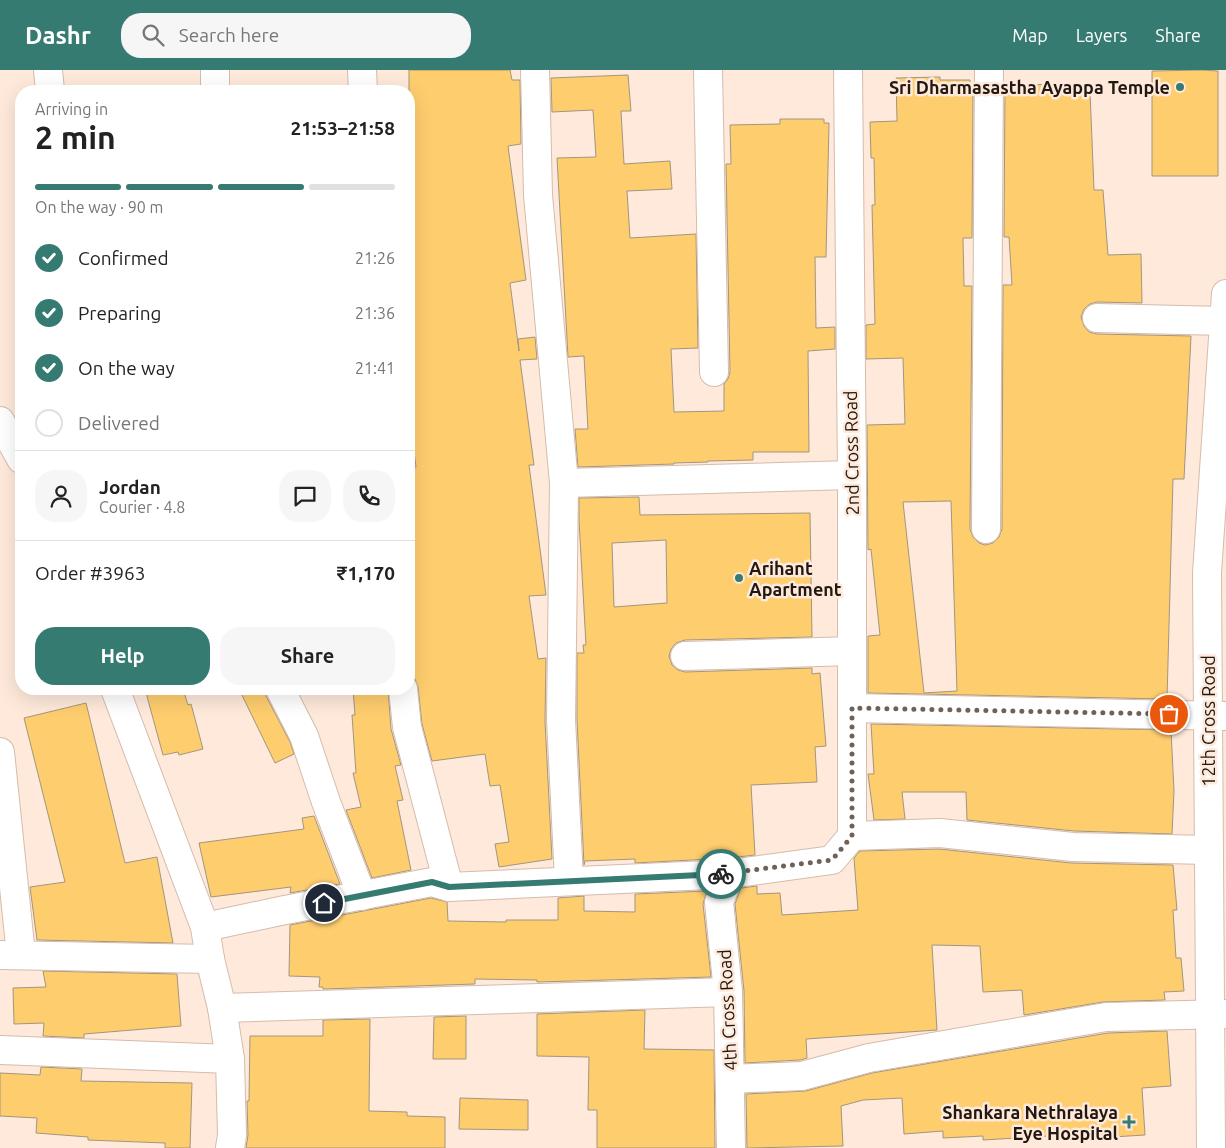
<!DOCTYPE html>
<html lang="en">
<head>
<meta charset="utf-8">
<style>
  :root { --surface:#fff; --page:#f6f6f6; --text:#222; --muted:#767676; --line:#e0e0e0; --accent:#357b72 }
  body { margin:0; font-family:Ubuntu,sans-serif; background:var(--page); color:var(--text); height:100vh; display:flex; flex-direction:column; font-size:19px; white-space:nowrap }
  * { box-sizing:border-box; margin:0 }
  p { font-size:16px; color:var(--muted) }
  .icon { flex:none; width:28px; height:28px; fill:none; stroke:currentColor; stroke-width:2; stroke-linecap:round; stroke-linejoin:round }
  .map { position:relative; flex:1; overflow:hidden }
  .details { position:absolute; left:15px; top:15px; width:400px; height:610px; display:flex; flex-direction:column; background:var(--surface); border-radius:20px; box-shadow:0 5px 20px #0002 }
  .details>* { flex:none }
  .pin { position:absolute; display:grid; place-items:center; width:42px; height:42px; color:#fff; margin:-21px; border:2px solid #fff; border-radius:50%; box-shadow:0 1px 5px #0007 }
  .courier { position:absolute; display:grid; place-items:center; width:50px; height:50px; margin:-25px; border:4px solid #357b72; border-radius:50%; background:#fff; color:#222; box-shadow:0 1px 6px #0007 }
  .summary em { font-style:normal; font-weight:700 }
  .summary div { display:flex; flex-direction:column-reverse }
  .summary { display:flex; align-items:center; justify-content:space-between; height:85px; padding:0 20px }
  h1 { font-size:32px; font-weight:700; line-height:38px }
  .bar { display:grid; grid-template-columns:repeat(4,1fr); gap:8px 5px; align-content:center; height:60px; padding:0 20px }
  .bar i { height:6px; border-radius:4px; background:var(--line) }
  .bar .selected { background:var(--accent) }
  .bar p { grid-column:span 4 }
  .line { display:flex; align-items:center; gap:12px; padding:0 20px; border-top:1px solid var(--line) }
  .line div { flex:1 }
  .round { display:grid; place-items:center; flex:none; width:52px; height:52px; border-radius:20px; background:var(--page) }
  ol { padding:0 20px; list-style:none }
  li { display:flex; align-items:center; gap:15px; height:55px }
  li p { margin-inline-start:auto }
  li .icon { padding:5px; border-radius:50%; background:var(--accent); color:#fff; stroke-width:4 }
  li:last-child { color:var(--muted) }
  li i { width:28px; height:28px; border:2px solid var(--line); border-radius:50% }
  .cta { display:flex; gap:10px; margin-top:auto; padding:10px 20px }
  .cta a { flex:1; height:58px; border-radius:20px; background:var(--accent); color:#fff; font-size:20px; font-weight:700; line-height:58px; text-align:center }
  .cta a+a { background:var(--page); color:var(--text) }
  header { display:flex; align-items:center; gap:30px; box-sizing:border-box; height:70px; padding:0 25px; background:var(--accent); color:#fff }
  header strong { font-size:24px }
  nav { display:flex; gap:28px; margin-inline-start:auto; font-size:18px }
  .search { width:350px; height:45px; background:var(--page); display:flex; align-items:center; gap:12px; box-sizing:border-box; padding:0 18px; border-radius:20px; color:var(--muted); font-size:19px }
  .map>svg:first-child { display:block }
  .building { fill:#fecd6e; stroke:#a3967e; fill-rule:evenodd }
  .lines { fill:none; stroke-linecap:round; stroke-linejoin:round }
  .minor-casing { stroke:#d5bcab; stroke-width:30 }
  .major-casing { stroke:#d5bcab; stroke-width:30 }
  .minor { stroke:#fff; stroke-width:28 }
  .major { stroke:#fff; stroke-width:28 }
  .done { stroke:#6e6158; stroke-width:5; stroke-dasharray:0 9 }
  .route { stroke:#357b72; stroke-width:6 }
  .poi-dot { fill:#357b72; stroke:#fee9da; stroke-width:2 }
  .labels { text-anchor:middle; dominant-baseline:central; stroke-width:5; stroke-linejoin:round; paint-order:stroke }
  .poi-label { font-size:18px; font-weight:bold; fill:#211812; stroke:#fee9da; text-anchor:end }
  .street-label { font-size:18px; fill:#211812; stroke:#fee9da }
</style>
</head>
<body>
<header>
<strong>Dashr</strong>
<div class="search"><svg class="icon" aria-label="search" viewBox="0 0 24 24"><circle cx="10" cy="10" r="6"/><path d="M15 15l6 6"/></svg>Search here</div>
<nav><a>Map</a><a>Layers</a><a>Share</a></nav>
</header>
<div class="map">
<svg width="1226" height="1078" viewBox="0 0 1226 1078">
  <rect width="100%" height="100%" fill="#fee9da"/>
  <g class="building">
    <path d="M 409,0 L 510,0 L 512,10 L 520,10 L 521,74 L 508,76 L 526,210 L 510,213 L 519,281 L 518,269 L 535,267 L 537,289 L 520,290 L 534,395 L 529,395 L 546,525 L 529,526 L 538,589 L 546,588 L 545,651 L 552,789 L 499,797 L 495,774 L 509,772 L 500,715 L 490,716 L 485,684 L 432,691 L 422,654 L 418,617 L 415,609 L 409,605 L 409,398 L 416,397 L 409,345 Z"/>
    <path d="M 1202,0 L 1218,1 L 1218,106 L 1152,106 L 1152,1 Z"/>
    <path d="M 628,5 L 631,41 L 621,41 L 624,94 L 670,91 L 672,119 L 627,121 L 630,168 L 696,164 L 698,278 L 671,279 L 674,342 L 724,341 L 724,314 L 728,309 L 730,302 L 726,94 L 731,94 L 730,55 L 780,54 L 780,49 L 824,49 L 824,53 L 829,53 L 826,187 L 815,187 L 816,258 L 835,257 L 835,279 L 808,281 L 809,382 L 753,382 L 753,390 L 708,391 L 708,392 L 674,393 L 674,394 L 578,397 L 575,359 L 588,359 L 584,286 L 568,287 L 557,88 L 596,87 L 593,40 L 552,42 L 551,8 Z"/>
    <path d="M 940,7 L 940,10 L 970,10 L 970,19 L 973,19 L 972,168 L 963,168 L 964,216 L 972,216 L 970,459 L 973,467 L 979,473 L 985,475 L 993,473 L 999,467 L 1002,459 L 1003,215 L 1012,215 L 1009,167 L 1004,167 L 1005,17 L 1061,13 L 1061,23 L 1090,21 L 1094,120 L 1103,120 L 1108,185 L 1141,184 L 1142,233 L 1097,232 L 1090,234 L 1084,239 L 1081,247 L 1084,256 L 1089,262 L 1097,264 L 1191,266 L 1184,409 L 1173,409 L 1167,629 L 868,623 L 868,566 L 880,565 L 871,479 L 868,480 L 867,355 L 905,354 L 903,288 L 866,289 L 866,255 L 875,254 L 872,135 L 875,135 L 874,88 L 871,88 L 870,52 L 897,51 L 896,8 ZM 951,431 L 957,621 L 924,623 L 903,432 Z"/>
    <path d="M 639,427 L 640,445 L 810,443 L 812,567 L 685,570 L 676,573 L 671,579 L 669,586 L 672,595 L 678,600 L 685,602 L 812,598 L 812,604 L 820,603 L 826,676 L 815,677 L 817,712 L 751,715 L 755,785 L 729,788 L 635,793 L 635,789 L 585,791 L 584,795 L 577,650 L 577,583 L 584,583 L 583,575 L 586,575 L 579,450 L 579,428 ZM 666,470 L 667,533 L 614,537 L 612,473 Z"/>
    <path d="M 145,619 L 183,619 L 188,635 L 191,634 L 203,679 L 179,685 L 178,682 L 163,685 Z"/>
    <path d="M 239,619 L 264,619 L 266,626 L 290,672 L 294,684 L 275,693 Z"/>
    <path d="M 353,619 L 388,619 L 391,659 L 401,695 L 395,696 L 403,730 L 397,731 L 411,800 L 372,808 L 346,740 L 361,737 L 353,703 L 356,703 L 352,645 L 355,645 Z"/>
    <path d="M 86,633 L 125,793 L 157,787 L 173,873 L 37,870 L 30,817 L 65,812 L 24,648 Z"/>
    <path d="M 871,654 L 1171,660 L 1174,721 L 1172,764 L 1074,761 L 967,750 L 966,722 L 902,722 L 905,749 L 874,750 L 868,704 L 874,704 Z"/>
    <path d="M 314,746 L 340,814 L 290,823 L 291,817 L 211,827 L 199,773 L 304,759 L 302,748 Z"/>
    <path d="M 939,779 L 1071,793 L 1173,795 L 1177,840 L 1173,840 L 1176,888 L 1181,888 L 1184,921 L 1164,922 L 1165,930 L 1103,932 L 1024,945 L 1022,920 L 983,922 L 980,876 L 932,875 L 937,960 L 806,969 L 807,988 L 800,990 L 745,993 L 744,921 L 735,834 L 741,818 L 757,816 L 757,824 L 780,823 L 782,845 L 858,840 L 854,788 L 860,781 Z"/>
    <path d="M 707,821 L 703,834 L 711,907 L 537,912 L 537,910 L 475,909 L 475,914 L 323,919 L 323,917 L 319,917 L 320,907 L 289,906 L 290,855 L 431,828 L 447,832 L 448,851 L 506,852 L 506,850 L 558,850 L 558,828 L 584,826 L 584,841 L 635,842 L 635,824 Z"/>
    <path d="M 43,901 L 177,904 L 181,956 L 84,964 L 84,968 L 43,966 L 44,953 L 14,954 L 13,918 L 46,917 Z"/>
    <path d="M 645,940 L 644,979 L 714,980 L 715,1078 L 597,1078 L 597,1040 L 588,1040 L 589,987 L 537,986 L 537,944 Z"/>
    <path d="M 466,946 L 466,989 L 433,989 L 434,947 Z"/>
    <path d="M 370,949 L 369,1041 L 407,1042 L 407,1046 L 445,1047 L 445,1078 L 246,1078 L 248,1065 L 247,1031 L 249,1031 L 250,966 L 323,966 L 323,950 Z"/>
    <path d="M 1167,961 L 1171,1016 L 1142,1018 L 1145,1065 L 1112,1067 L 1112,1064 L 1066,1067 L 1066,1065 L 983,1070 L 983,1066 L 943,1068 L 943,1061 L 904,1064 L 902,1028 L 863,1030 L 841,1036 L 843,1076 L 747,1078 L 746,1024 L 806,1021 L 872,1003 L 1108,963 Z"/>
    <path d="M 41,997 L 82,999 L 81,1011 L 192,1013 L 190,1078 L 165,1078 L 165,1073 L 88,1070 L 88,1067 L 36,1063 L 37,1048 L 0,1046 L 0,1003 L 40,1005 Z"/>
    <path d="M 460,1028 L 528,1030 L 528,1060 L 459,1059 Z"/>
  </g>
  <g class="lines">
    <defs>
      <g id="minor">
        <path d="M 48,0 L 50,21"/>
        <path d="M 215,0 L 215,21"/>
        <path d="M 362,0 L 363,21"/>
        <path d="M 535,0 L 538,125 L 564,413 L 561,650 L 569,810"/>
        <path d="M 708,0 L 714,302"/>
        <path d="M 848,0 L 852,405 L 852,766"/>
        <path d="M 1097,248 L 1224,251"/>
        <path d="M 0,351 L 21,389"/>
        <path d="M 564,413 L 852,405"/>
        <path d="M 986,459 L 989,0"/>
        <path d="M 685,586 L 852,581"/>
        <path d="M 115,619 L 205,857 L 210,889 L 222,938 L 230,989 L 232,1065 L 230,1078"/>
        <path d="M 280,619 L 304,666 L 326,732 L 362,826"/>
        <path d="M 403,619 L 407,657 L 449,817"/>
        <path d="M 852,638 L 1226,646"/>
        <path d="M 0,682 L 21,885"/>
        <path d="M 852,766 L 940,763 L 1073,777 L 1209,780"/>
        <path d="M 730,804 L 719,832 L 728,922 L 731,1078"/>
        <path d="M 205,857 L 285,840 L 432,812 L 449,817 L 730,804 L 832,790 L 852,766"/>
        <path d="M 0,885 L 210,889"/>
        <path d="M 222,938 L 728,922"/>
        <path d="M 0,980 L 230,989"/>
        <path d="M 731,1009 L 802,1006 L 869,988 L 1106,947 L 1226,944"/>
      </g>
      <path id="major" d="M 1211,1078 L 1207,503 L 1226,224"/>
    </defs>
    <use href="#minor" class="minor-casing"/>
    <use href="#major" class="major-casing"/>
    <use href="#minor" class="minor"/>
    <use href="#major" class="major"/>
  </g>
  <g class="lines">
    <path class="done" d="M 721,804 L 832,790 L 852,766 L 852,638 L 1169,644"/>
    <path class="route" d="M 324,833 L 432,812 L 449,817 L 721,804"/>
  </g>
  <g class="poi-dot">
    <circle cx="1180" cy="17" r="5"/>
    <circle cx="739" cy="508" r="5"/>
    <path d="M1126.5 1044.5h5v5h5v5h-5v5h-5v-5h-5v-5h5z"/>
  </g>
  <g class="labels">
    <g class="poi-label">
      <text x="1170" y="17">Sri Dharmasastha Ayappa Temple</text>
      <text x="749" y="498" text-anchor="start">Arihant<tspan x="749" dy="21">Apartment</tspan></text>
      <text x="1118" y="1042">Shankara Nethralaya<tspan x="1118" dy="21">Eye Hospital</tspan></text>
    </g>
    <g class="street-label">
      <text transform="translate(851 383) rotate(-91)">2nd Cross Road</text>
      <text transform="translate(1208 651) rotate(-90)">12th Cross Road</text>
      <text transform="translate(727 940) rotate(-93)">4th Cross Road</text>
    </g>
  </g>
</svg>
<div class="pin" style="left:1169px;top:644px;background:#ea580c"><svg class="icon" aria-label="bag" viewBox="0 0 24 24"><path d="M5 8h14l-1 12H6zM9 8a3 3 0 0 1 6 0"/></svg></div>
<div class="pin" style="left:324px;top:833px;background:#1f2937"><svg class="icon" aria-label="home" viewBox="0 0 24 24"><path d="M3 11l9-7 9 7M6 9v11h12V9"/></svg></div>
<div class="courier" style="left:721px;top:804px"><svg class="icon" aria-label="bike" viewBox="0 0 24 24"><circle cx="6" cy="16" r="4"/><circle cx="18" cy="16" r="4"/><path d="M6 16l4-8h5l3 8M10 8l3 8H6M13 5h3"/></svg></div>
<section class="details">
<div class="summary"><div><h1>2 min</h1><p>Arriving in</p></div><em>21:53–21:58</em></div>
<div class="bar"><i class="selected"></i><i class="selected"></i><i class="selected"></i><i></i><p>On the way · 90 m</p></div>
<ol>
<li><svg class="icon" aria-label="check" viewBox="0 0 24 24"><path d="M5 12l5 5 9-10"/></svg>Confirmed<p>21:26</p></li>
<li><svg class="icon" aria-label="check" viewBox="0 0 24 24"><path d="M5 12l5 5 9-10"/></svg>Preparing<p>21:36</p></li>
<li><svg class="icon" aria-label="check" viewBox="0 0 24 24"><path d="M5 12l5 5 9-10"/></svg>On the way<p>21:41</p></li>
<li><i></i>Delivered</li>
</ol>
<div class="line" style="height:90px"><a class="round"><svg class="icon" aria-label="person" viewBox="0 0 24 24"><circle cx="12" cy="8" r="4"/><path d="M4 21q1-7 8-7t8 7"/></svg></a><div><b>Jordan</b><p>Courier · 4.8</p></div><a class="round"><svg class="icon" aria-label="chat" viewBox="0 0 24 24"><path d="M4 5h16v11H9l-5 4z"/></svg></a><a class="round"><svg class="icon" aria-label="phone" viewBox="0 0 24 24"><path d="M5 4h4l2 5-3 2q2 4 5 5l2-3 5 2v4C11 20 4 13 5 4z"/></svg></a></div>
<div class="line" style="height:65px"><div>Order #3963</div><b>₹1,170</b></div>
<div class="cta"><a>Help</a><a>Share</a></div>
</section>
</div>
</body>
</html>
